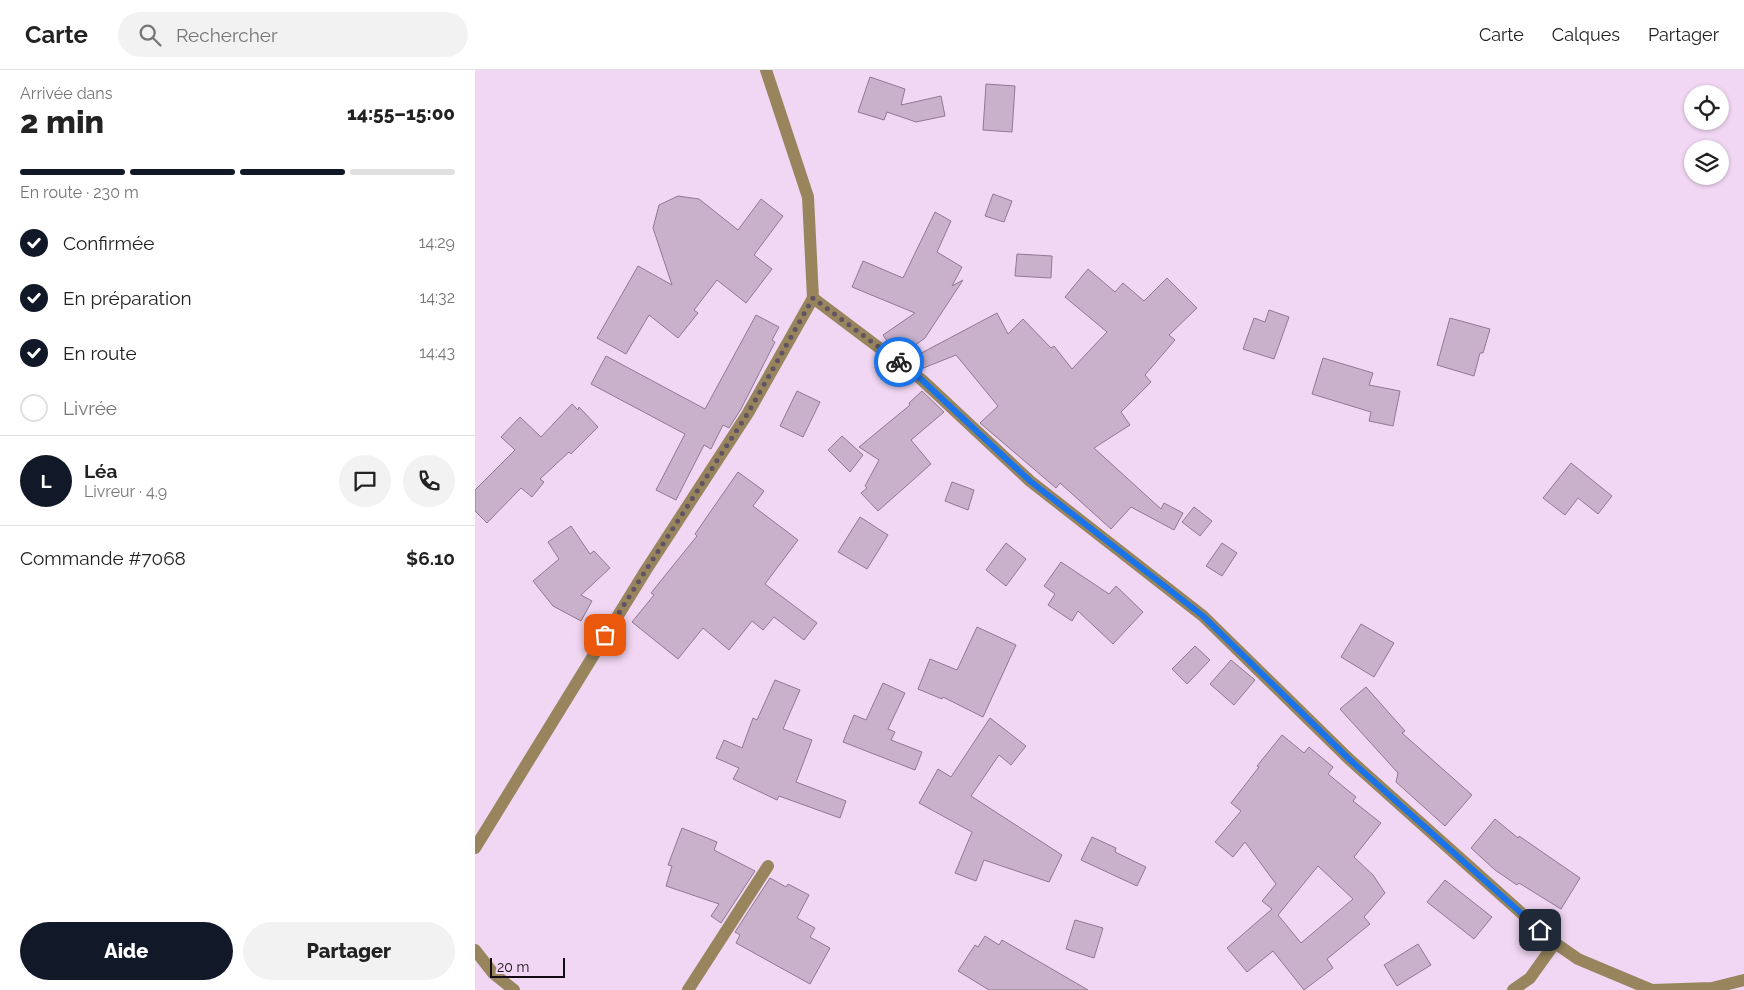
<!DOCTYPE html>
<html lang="fr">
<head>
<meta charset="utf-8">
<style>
  :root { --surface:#fff; --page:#f2f2f2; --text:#222; --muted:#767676; --line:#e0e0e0; --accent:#111827 }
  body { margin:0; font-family:Raleway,sans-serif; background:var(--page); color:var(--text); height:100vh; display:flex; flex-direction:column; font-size:19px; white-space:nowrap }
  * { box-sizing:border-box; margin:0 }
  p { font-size:16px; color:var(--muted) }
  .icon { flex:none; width:28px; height:28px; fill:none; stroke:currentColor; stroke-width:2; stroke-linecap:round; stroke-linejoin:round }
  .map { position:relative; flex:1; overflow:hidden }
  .sheet { display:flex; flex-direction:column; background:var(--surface); width:475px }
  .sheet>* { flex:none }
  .tools { position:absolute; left:1209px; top:15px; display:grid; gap:10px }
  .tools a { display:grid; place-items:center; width:45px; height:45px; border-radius:50%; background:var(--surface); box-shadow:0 1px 4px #0004; font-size:25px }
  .scale { position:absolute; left:15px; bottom:12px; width:75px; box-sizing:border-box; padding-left:5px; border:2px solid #140c15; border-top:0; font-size:14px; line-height:18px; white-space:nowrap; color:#140c15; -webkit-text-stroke:4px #f1d7f3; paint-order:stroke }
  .pin { position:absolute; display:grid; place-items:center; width:42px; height:42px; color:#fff; margin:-21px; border-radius:10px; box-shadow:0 2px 8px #0006 }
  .courier { position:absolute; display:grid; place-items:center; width:50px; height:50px; margin:-25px; border:4px solid #1a73e8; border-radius:50%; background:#fff; color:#222; box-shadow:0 1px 6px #0007 }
  .summary em { font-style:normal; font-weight:800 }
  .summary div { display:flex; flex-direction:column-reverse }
  .summary { display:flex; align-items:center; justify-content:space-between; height:85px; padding:0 20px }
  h1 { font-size:32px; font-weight:800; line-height:38px }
  .bar { display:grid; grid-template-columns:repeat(4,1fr); gap:8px 5px; align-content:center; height:60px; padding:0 20px }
  .bar i { height:6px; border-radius:4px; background:var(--line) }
  .bar .selected { background:var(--accent) }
  .bar p { grid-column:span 4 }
  .line { display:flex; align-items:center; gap:12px; padding:0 20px; border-top:1px solid var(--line) }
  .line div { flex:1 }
  .round { display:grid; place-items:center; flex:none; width:52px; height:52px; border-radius:26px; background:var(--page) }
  ol { padding:0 20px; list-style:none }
  li { display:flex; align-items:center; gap:15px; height:55px }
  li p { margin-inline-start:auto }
  li .icon { padding:5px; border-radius:50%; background:var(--accent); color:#fff; stroke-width:4 }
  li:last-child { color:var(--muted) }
  li i { width:28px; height:28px; border:2px solid var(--line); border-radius:50% }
  .primary-button { display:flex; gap:10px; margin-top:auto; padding:10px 20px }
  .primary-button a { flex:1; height:58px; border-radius:30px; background:var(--accent); color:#fff; font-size:20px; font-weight:800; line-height:58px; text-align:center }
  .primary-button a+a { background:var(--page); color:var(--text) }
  header { display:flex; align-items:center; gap:30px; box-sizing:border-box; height:70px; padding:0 25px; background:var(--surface); border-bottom:1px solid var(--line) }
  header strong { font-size:24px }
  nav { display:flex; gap:28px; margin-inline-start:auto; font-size:18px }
  .search { width:350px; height:45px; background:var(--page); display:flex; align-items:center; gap:12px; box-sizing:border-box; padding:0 18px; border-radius:28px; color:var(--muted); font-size:19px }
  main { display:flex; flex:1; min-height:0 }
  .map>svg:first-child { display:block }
  .building { fill:#c9b0cb; stroke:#907992; fill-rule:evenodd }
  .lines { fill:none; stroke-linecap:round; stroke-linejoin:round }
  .street { stroke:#98855e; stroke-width:12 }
  .done { stroke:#615363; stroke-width:5; stroke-dasharray:0 9 }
  .route { stroke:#1a73e8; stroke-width:6 }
</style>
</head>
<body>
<header>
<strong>Carte</strong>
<div class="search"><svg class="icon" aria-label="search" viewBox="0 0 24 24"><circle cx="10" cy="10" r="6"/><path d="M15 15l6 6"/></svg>Rechercher</div>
<nav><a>Carte</a><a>Calques</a><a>Partager</a></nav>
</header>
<main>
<section class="sheet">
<div class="summary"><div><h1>2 min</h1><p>Arrivée dans</p></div><em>14:55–15:00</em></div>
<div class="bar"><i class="selected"></i><i class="selected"></i><i class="selected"></i><i></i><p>En route · 230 m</p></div>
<ol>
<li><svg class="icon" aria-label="check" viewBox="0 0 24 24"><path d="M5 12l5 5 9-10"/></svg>Confirmée<p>14:29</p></li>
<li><svg class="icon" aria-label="check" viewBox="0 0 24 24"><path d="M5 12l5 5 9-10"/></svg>En préparation<p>14:32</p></li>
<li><svg class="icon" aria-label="check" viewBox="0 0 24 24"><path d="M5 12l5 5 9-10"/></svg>En route<p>14:43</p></li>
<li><i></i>Livrée</li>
</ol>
<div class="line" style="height:90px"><b class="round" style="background:var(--accent);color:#fff">L</b><div><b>Léa</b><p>Livreur · 4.9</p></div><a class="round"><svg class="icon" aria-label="chat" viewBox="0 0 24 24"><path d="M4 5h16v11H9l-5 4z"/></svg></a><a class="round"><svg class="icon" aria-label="phone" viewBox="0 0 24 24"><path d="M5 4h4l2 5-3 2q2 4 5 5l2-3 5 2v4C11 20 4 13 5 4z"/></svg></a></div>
<div class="line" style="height:65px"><div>Commande #7068</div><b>$6.10</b></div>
<div class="primary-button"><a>Aide</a><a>Partager</a></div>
</section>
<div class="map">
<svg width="1269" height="920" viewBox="0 0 1269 920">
  <rect width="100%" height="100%" fill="#f1d7f3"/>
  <g class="building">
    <path d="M 395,7 L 430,19 L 426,35 L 466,26 L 470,46 L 441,52 L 412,42 L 409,50 L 383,42 Z"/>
    <path d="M 511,14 L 540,16 L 537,62 L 508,60 Z"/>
    <path d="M 518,124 L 537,131 L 529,152 L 510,146 Z"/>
    <path d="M 203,126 L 224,129 L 263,160 L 286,129 L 308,146 L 279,185 L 297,199 L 271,233 L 242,210 L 219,240 L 223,243 L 203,268 L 174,245 L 151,284 L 122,268 L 163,196 L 197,215 L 178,158 L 184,135 Z"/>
    <path d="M 460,142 L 476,151 L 462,182 L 487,197 L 477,216 L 488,210 L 450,268 L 427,285 L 416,277 L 408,265 L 440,243 L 377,217 L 388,191 L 428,208 Z"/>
    <path d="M 542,184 L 577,186 L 576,208 L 540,206 Z"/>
    <path d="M 613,199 L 640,222 L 648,213 L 669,231 L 692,208 L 722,238 L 694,265 L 700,270 L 670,305 L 676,312 L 646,342 L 655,355 L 619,378 L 686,439 L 689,433 L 708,443 L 699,460 L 656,437 L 636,459 L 585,413 L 581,418 L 505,353 L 523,336 L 481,285 L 446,299 L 440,295 L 437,288 L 522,243 L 533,264 L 548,249 L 576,278 L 579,276 L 597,299 L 632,262 L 590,227 Z"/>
    <path d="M 794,240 L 814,247 L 799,289 L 768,279 L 779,248 L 790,252 Z"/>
    <path d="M 281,245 L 304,257 L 297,270 L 300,272 L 266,339 L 254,358 L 248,355 L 236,379 L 229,375 L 201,430 L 181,420 L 210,364 L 116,314 L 131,286 L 230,339 Z"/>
    <path d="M 975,248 L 1015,259 L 1008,283 L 1005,283 L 999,306 L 962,295 Z"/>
    <path d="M 848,288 L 898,303 L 894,315 L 925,321 L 918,356 L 894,351 L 896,342 L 837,324 Z"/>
    <path d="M 322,321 L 345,332 L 328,367 L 305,356 Z"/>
    <path d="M 447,321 L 469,342 L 436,370 L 456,394 L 403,441 L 386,423 L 392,418 L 390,416 L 404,390 L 384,377 L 435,335 L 434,333 Z"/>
    <path d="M 97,334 L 103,340 L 104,337 L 123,357 L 96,384 L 94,382 L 65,409 L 69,412 L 57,427 L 46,418 L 12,453 L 0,441 L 0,420 L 40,380 L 26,367 L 45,347 L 66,367 Z"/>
    <path d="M 367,366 L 388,385 L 375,402 L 353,380 Z"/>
    <path d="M 1096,393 L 1137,426 L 1123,444 L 1103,428 L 1090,445 L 1068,428 Z"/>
    <path d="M 263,402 L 289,421 L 278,436 L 323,470 L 290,514 L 342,553 L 329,570 L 299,547 L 288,560 L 277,551 L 254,580 L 228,558 L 203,589 L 157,552 L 179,525 L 176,523 L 222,466 L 220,464 Z"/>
    <path d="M 477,412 L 499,420 L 493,440 L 470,431 Z"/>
    <path d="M 719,437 L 737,451 L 725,466 L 707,452 Z"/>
    <path d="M 385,447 L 413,465 L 392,499 L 363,482 Z"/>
    <path d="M 96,456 L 115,484 L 119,481 L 135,498 L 106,525 L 117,531 L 106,551 L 78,536 L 58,511 L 84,489 L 73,472 Z"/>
    <path d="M 531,473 L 551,489 L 531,516 L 511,500 Z"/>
    <path d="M 747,473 L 762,483 L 747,506 L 731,496 Z"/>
    <path d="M 586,492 L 634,524 L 641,516 L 668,542 L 638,574 L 603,541 L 597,551 L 573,535 L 580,524 L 569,516 Z"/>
    <path d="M 886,554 L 919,573 L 899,607 L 866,587 Z"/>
    <path d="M 502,557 L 541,575 L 508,647 L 468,627 L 467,629 L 443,619 L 455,589 L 482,600 Z"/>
    <path d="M 720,576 L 735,590 L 712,614 L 697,599 Z"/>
    <path d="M 756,590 L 780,610 L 759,635 L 735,614 Z"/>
    <path d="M 300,610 L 325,620 L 308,659 L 337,670 L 321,712 L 371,731 L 365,748 L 304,726 L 302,730 L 258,709 L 264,698 L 241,688 L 249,670 L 267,678 L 278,648 L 282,650 Z"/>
    <path d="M 408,613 L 430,623 L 413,659 L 420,662 L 416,670 L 447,682 L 440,700 L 368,672 L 379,645 L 391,650 Z"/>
    <path d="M 891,617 L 930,661 L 927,663 L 997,725 L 970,756 L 921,712 L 923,703 L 865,639 Z"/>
    <path d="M 515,648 L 551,676 L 536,695 L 524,685 L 496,726 L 587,785 L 574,812 L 509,790 L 501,811 L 480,803 L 497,762 L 444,733 L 463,699 L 476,707 Z"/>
    <path d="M 807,665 L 829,683 L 834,677 L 858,697 L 853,704 L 881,727 L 878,731 L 906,753 L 879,787 L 898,805 L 910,823 L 889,847 L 895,854 L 852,889 L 858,898 L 829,920 L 798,881 L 772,902 L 752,878 L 797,839 L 787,831 L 801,814 L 770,772 L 758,787 L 740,772 L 766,741 L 756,733 L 784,697 L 782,696 ZM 843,796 L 878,829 L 826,873 L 803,845 Z"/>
    <path d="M 1020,749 L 1043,768 L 1044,766 L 1105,808 L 1086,839 L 1044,813 L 1042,815 L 1020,800 L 996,778 Z"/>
    <path d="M 207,758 L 242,772 L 239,780 L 280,801 L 246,853 L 236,846 L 244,834 L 191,816 L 197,796 L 193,795 Z"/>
    <path d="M 617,767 L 641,778 L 640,782 L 671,797 L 662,816 L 606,790 Z"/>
    <path d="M 295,808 L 311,817 L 313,814 L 334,825 L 322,848 L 340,858 L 335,867 L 355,878 L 335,914 L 261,873 L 265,865 L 260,862 Z"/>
    <path d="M 970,810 L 1017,847 L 999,869 L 952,832 Z"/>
    <path d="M 600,850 L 628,858 L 619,888 L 591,879 Z"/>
    <path d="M 510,866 L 524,875 L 527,870 L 613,920 L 514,920 L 483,901 L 500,875 L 503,877 Z"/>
    <path d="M 943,874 L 956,895 L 922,916 L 909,895 Z"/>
  </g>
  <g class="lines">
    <g class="street">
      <path d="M 291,0 L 333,127 L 338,228 L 447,310 L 555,411 L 728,546 L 874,689 L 1080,873 L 1103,889 L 1177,920"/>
      <path d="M 0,778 L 171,500 L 273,343 L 338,228"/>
      <path d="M 0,880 L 18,903 L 39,920"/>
      <path d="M 213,920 L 293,796"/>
      <path d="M 1038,920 L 1055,908 L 1080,873"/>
      <path d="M 1177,920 L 1237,918 L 1269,910"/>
    </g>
  </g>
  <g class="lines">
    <path class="done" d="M 130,565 L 171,500 L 273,343 L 338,228 L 424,292"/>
    <path class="route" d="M 424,292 L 447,310 L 555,411 L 728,546 L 874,689 L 1065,860"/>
  </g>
</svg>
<div class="tools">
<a><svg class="icon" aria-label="locate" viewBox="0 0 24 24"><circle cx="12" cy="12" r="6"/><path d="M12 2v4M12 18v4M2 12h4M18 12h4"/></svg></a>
<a><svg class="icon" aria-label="layers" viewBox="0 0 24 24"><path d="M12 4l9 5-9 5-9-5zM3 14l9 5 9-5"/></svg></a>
</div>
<div class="scale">20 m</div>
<div class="pin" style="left:130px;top:565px;background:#ea580c"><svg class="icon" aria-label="bag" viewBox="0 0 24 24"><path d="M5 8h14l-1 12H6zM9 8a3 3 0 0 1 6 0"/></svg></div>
<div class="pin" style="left:1065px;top:860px;background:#1f2937"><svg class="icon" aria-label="home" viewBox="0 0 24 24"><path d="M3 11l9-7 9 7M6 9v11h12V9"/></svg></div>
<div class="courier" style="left:424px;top:292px"><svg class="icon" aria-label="bike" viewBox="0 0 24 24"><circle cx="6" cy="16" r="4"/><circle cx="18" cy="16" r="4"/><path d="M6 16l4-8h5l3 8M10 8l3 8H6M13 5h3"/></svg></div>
</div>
</main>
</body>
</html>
